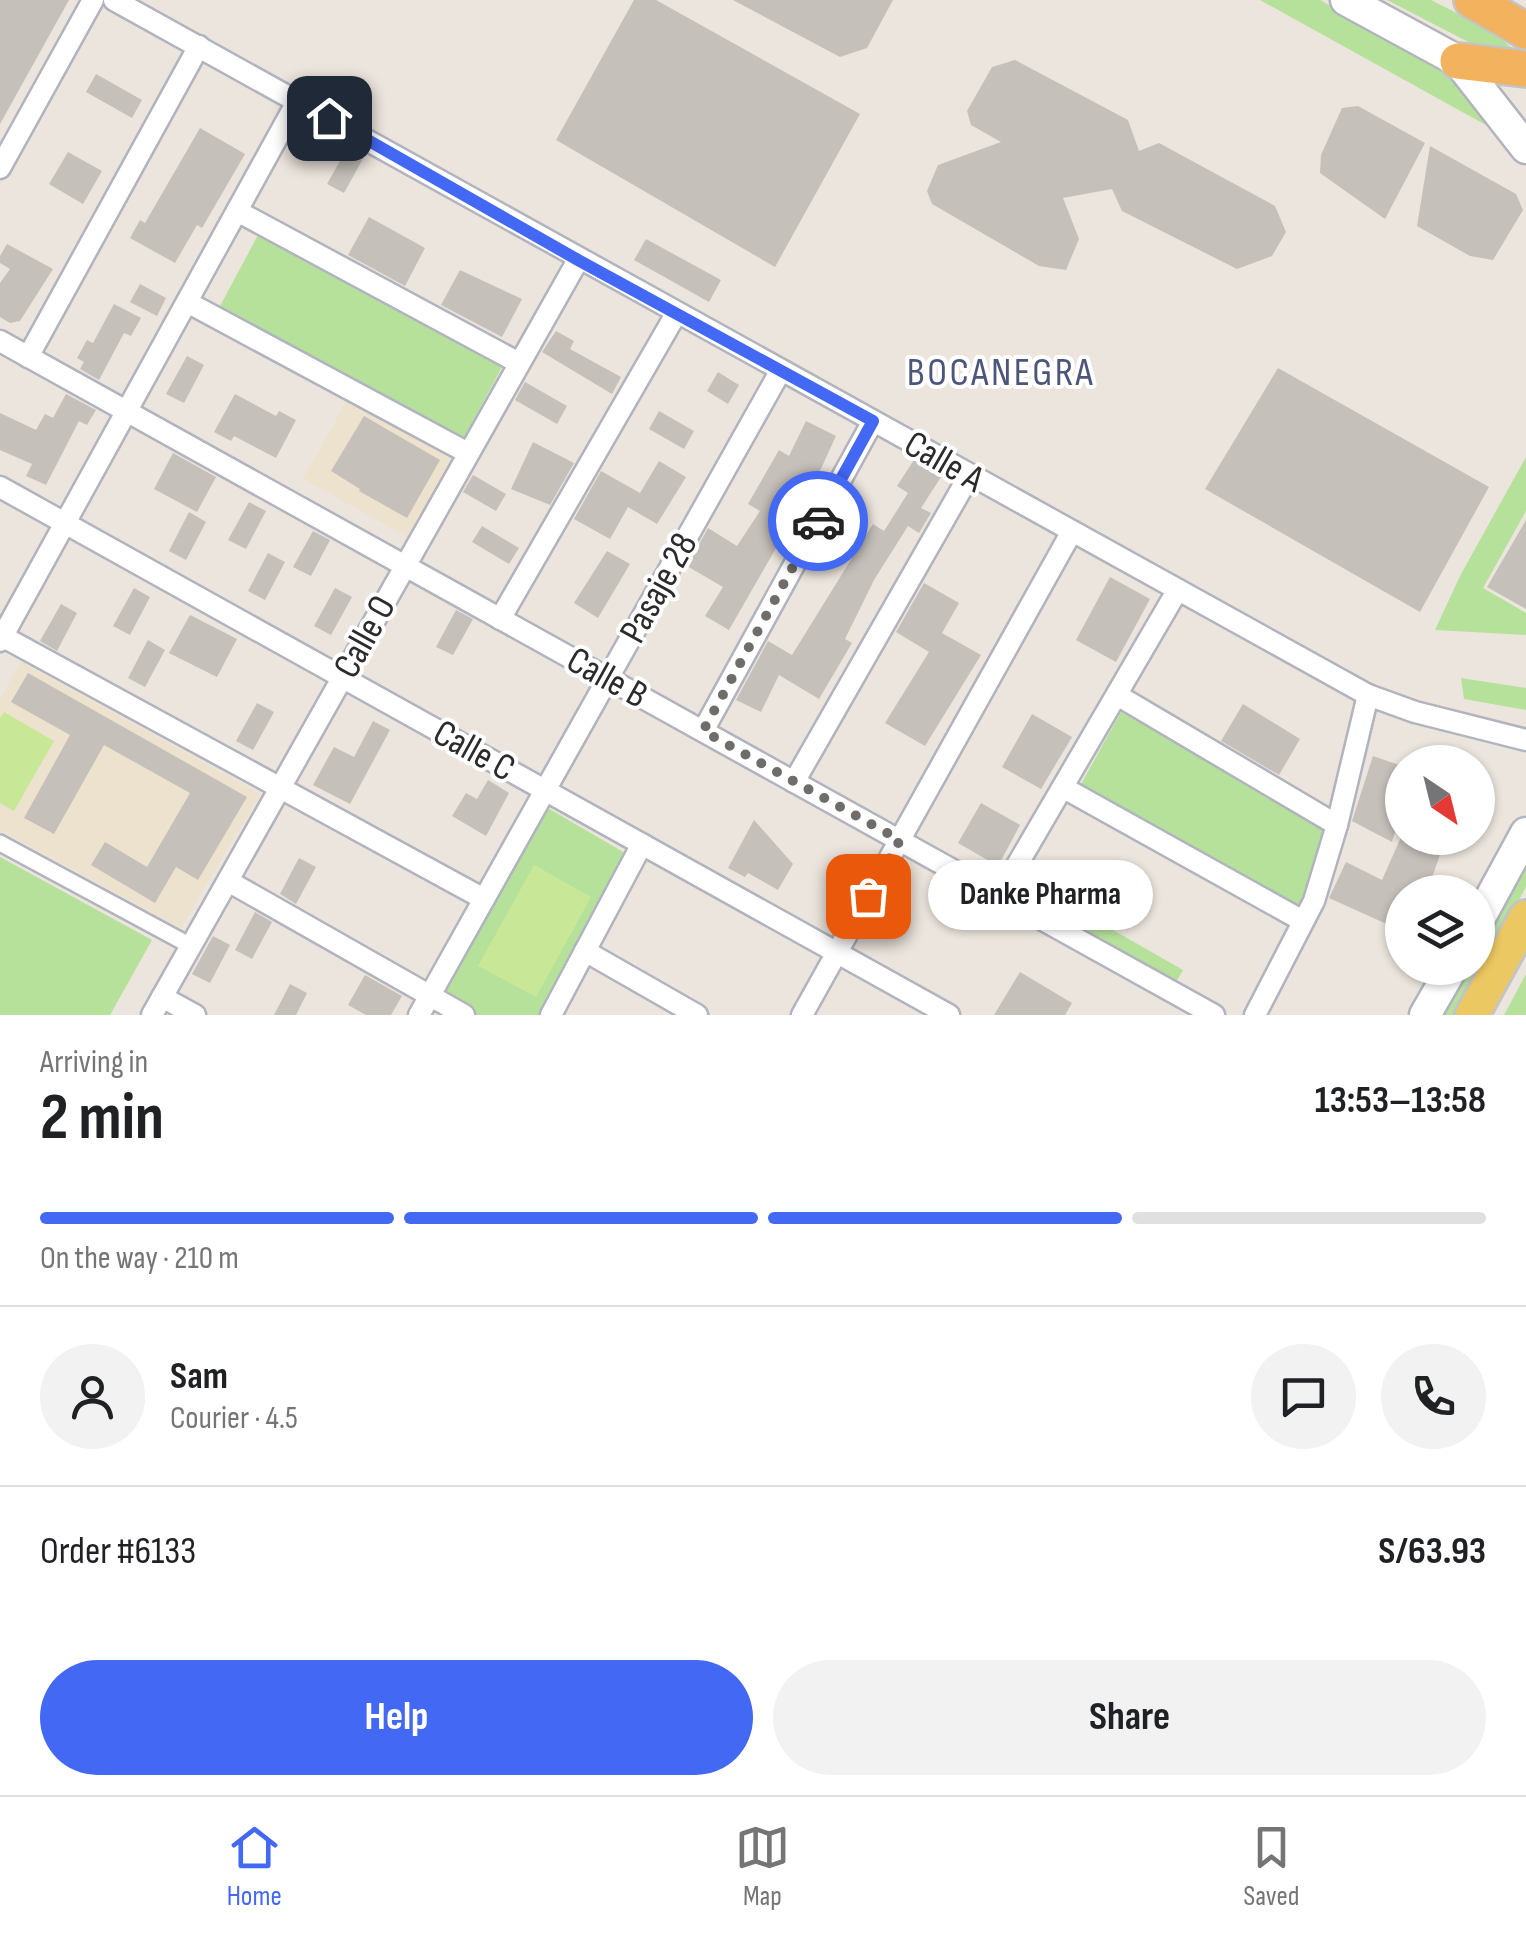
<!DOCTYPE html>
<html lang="en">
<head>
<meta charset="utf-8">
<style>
  :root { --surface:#fff; --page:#f2f2f2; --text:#202124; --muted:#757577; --line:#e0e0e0; --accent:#4268f4 }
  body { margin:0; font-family:"Sofia Sans Condensed",sans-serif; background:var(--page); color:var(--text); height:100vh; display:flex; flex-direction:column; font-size:38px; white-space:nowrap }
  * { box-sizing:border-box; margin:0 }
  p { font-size:32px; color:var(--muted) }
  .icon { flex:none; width:55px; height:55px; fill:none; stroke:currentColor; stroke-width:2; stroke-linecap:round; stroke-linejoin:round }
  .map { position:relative; height:1015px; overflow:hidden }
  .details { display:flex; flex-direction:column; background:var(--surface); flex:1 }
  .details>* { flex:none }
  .needle { width:65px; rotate:145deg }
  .controls { position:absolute; left:1385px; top:745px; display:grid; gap:20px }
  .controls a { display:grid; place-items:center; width:110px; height:110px; border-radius:50%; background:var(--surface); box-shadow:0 2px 8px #0004; font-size:50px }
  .pin { position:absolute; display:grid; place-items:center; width:85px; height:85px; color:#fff; margin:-42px; border-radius:20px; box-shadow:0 5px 15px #0006 }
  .courier { position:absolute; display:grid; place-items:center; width:100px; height:100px; margin:-50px; border:8px solid #4268f4; border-radius:50%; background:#fff; color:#222; box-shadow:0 2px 12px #0007 }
  .bubble { position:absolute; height:70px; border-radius:35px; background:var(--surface); box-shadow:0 2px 8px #0004; font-size:32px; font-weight:700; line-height:70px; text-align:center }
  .headline em { font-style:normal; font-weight:700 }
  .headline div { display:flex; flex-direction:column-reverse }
  .headline { display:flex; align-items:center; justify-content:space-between; height:170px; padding:0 40px }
  h1 { font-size:65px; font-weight:700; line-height:75px }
  .bar { display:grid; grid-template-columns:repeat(4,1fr); gap:15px 10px; align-content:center; height:120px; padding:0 40px }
  .bar i { height:12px; border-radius:8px; background:var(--line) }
  .bar .on { background:var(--accent) }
  .bar p { grid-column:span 4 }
  .line { display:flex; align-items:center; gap:25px; padding:0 40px; border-top:2px solid var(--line) }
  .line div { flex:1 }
  .round { display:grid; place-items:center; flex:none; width:105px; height:105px; border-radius:52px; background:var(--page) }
  .action { display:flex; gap:20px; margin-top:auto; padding:20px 40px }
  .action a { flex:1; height:115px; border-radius:60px; background:var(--accent); color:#fff; font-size:40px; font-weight:700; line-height:115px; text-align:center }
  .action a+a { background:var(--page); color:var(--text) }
  .tab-bar { display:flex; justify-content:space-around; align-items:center; height:140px; border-top:2px solid var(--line); background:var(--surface); font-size:28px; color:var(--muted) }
  .tab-bar a { display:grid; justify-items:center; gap:5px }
  .tab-bar .on { color:var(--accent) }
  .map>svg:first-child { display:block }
  .education { fill:#ede2cd }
  .green { fill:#b5e19b }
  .pitch { fill:#c8e897 }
  .building { fill:#c5c0b9 }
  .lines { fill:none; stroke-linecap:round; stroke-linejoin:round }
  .pedestrian-casing { stroke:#b1b4be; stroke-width:20 }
  .minor-casing { stroke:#b1b4be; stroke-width:25 }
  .secondary-casing { stroke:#b1b4be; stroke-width:35 }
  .primary-casing { stroke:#c4c4c4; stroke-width:38 }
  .trunk-casing { stroke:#c4c4c4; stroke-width:40 }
  .pedestrian { stroke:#fff; stroke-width:15 }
  .minor { stroke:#fff; stroke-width:20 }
  .secondary { stroke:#fff; stroke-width:30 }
  .primary { stroke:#ecc862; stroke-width:32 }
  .trunk { stroke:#f2b25e; stroke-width:35 }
  .done { stroke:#6f6c69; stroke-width:10; stroke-dasharray:0 18 }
  .route { stroke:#4268f4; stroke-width:12 }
  .labels { text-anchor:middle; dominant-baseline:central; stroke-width:8; stroke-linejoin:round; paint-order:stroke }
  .street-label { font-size:38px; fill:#2b2b2b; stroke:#fff }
  .neighbourhood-label { font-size:40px; letter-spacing:2.5px; fill:#4c567a; stroke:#fff }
</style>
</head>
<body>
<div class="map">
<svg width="1526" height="1015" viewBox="0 0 1526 1015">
  <rect width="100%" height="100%" fill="#ece5dd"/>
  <g class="education">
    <path d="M 348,399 L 454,458 L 409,538 L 303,479 Z"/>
    <path d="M 21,662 L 260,794 L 181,928 L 0,830 L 0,699 Z"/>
  </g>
  <g class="green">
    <path d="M 1260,0 L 1320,0 L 1446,70 L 1493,129 Z"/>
    <path d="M 1387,0 L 1431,0 L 1490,30 L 1524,58 L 1480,48 Z"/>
    <path d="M 258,235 L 503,365 L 464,438 L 219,308 Z"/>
    <path d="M 1526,457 L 1526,511 L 1483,588 L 1526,613 L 1526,635 L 1435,630 L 1460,576 Z"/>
    <path d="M 1461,678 L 1526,688 L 1526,710 L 1464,699 Z"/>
    <path d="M 1121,712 L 1328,830 L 1304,905 L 1299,908 L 1080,786 Z"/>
    <path d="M 539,803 L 625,853 L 539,1015 L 472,1015 L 436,996 Z"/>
    <path d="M 0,857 L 152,940 L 110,1015 L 0,1015 Z"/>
    <path d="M 1526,861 L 1526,887 L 1456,1015 L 1440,1015 L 1467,968 L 1478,968 L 1478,948 Z"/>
    <path d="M 1043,889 L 1077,908 L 1069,923 L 1034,904 Z"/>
    <path d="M 1085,914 L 1183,970 L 1175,984 L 1078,929 Z"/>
    <path d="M 1526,974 L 1526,1015 L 1504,1015 Z"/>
  </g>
  <g class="pitch">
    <path d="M 4,712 L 54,741 L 14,811 L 0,803 L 0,718 Z"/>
    <path d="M 534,865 L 591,897 L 536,997 L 478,966 Z"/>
  </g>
  <g class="building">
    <path d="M 0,0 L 69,0 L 0,124 Z"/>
    <path d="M 634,0 L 656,0 L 860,114 L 775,267 L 556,140 Z"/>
    <path d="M 733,0 L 893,0 L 867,48 L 840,57 Z"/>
    <path d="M 1015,60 L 1128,120 L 1139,151 L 1159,143 L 1275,206 L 1286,232 L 1272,256 L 1237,269 L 1122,211 L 1112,189 L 1063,198 L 1079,239 L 1066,270 L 1039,266 L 932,204 L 927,191 L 938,165 L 1001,142 L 971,125 L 967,111 L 992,67 Z"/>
    <path d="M 96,74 L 142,100 L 132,118 L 86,92 Z"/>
    <path d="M 1358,106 L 1425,143 L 1385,219 L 1320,173 L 1321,155 L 1342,108 Z"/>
    <path d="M 200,128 L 245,154 L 202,228 L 197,225 L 175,263 L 130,238 L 140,220 L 145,223 Z"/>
    <path d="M 1430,146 L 1516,194 L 1523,210 L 1493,260 L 1470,256 L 1417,226 Z"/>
    <path d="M 348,147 L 365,155 L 344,193 L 327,184 Z"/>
    <path d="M 68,152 L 102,171 L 83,204 L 49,184 Z"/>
    <path d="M 369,217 L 425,248 L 405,286 L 348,255 Z"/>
    <path d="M 646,239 L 721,280 L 709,302 L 634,260 Z"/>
    <path d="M 7,244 L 53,269 L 20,321 L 10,323 L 0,317 L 0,283 L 10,269 L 0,263 L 0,256 Z"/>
    <path d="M 460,270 L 522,299 L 502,337 L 441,305 Z"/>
    <path d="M 140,284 L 166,298 L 157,316 L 130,302 Z"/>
    <path d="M 114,304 L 141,318 L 131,336 L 124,333 L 99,380 L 80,369 L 84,362 L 77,358 L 87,340 L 93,343 Z"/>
    <path d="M 556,331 L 574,341 L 570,349 L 621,377 L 612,394 L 542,352 Z"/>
    <path d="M 187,356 L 204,365 L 184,403 L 166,394 Z"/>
    <path d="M 1278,368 L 1489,487 L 1420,612 L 1205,489 Z"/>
    <path d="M 718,372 L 739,385 L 728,404 L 707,391 Z"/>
    <path d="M 525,382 L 567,406 L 557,424 L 515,400 Z"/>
    <path d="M 66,394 L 96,410 L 87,425 L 79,421 L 46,485 L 26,476 L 32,464 L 0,450 L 0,413 L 36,430 L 45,414 L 53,418 Z"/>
    <path d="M 235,394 L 276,416 L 279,411 L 296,420 L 276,458 L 234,436 L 231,441 L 214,432 Z"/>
    <path d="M 659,411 L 694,431 L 684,449 L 649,429 Z"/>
    <path d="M 364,416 L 440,460 L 407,518 L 359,491 L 360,489 L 331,471 Z"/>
    <path d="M 806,421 L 836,436 L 819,473 L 729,630 L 705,616 L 723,587 L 687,566 L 708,528 L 737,546 L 760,511 L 748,504 L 779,450 L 789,456 Z"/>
    <path d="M 533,442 L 574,463 L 550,505 L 511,489 Z"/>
    <path d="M 173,453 L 216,477 L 197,512 L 154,489 Z"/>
    <path d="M 914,460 L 941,477 L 921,508 L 931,513 L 919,533 L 908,526 L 874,580 L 845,639 L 852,643 L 819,699 L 779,675 L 761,712 L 736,700 L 768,641 L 792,655 L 873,524 L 884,531 L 908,493 L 897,486 Z"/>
    <path d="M 659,461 L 686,477 L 657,524 L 628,507 L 610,539 L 574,519 L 601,471 L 640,493 Z"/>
    <path d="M 473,475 L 506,494 L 496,511 L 463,492 Z"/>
    <path d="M 249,502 L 266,511 L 246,549 L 228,540 Z"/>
    <path d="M 189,512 L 206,522 L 186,560 L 169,551 Z"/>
    <path d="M 1526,520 L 1526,609 L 1487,587 Z"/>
    <path d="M 482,526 L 519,548 L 509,564 L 472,542 Z"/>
    <path d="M 313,531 L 330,540 L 311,576 L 293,567 Z"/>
    <path d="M 607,551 L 630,564 L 598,618 L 574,603 Z"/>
    <path d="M 268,553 L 285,562 L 265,600 L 248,591 Z"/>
    <path d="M 1110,577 L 1150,599 L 1116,662 L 1076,640 Z"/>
    <path d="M 924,583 L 959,603 L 942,633 L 981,655 L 925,746 L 885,723 L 929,652 L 896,632 Z"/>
    <path d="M 134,588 L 150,597 L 130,635 L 113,626 Z"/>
    <path d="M 335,588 L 352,597 L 331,635 L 314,626 Z"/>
    <path d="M 61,604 L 77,613 L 57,651 L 40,641 Z"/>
    <path d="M 456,610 L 473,619 L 453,655 L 436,647 Z"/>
    <path d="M 190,615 L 237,639 L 217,677 L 169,653 Z"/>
    <path d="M 148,640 L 165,650 L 145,687 L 128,678 Z"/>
    <path d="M 28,673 L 247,797 L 198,880 L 176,867 L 155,903 L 91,865 L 105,842 L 147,867 L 190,793 L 104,745 L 54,834 L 24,818 L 70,735 L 11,702 Z"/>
    <path d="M 257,703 L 274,712 L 253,750 L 236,741 Z"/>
    <path d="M 1243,704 L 1300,739 L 1279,775 L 1221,741 Z"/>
    <path d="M 1032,714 L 1072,737 L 1041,789 L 1002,767 Z"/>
    <path d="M 373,721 L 390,730 L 350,804 L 313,785 L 334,747 L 354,757 Z"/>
    <path d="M 1373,756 L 1402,766 L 1402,810 L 1392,842 L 1352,821 Z"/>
    <path d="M 488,780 L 509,793 L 486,836 L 452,816 L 466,793 L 477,799 Z"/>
    <path d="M 981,803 L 1020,825 L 998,866 L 958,843 Z"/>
    <path d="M 754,820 L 793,864 L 778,890 L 748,873 L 745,877 L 728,868 Z"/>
    <path d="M 1402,835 L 1442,849 L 1427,892 L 1402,892 L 1402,931 L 1329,898 L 1346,862 L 1382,880 Z"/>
    <path d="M 299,858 L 316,867 L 296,904 L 280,894 Z"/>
    <path d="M 255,912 L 272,922 L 252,959 L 235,950 Z"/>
    <path d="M 213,936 L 230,945 L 210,983 L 192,974 Z"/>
    <path d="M 1020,972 L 1072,1003 L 1065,1015 L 994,1015 Z"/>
    <path d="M 365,975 L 402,996 L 391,1015 L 366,1015 L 348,1005 Z"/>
    <path d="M 290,984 L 307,993 L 296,1015 L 274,1015 Z"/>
  </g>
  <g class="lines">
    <defs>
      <path id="pedestrian" d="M 0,843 L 191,946"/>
      <g id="minor">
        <path d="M 114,0 L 1368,695 L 1415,712 L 1526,740"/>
        <path d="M 0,168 L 93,0"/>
        <path d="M 237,211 L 519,363"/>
        <path d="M 187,302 L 468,453"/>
        <path d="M 0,341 L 1214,1015"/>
        <path d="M 28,357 L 199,46"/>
        <path d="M 0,487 L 949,1015"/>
        <path d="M 500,619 L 676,314"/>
        <path d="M 0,635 L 484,899"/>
        <path d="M 0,641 L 298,100"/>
        <path d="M 1117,695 L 1337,825"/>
        <path d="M 703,731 L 873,421"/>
        <path d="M 794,782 L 969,476"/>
        <path d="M 1064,788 L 1303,921"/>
        <path d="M 228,881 L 464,1015"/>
        <path d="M 999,896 L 1177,591"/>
        <path d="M 585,951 L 697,1015"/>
        <path d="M 162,997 L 195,1015"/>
        <path d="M 152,1015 L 578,260"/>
        <path d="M 419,1015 L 781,370"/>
        <path d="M 551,1015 L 642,844"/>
        <path d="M 802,1015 L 1071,533"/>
        <path d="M 1255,1015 L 1314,901 L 1337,825 L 1368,695"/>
      </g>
      <g id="secondary">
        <path d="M 1346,0 L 1458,61 L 1526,148"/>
        <path d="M 1478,921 L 1526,833"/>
        <path d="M 1425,1015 L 1452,968"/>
      </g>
      <path id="primary" d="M 1472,1015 L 1526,917"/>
      <g id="trunk">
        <path d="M 1472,0 L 1526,31"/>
        <path d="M 1458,61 L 1526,69"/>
      </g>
    </defs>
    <use href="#pedestrian" class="pedestrian-casing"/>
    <use href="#minor" class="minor-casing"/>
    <use href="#secondary" class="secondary-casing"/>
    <use href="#primary" class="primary-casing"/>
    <use href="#trunk" class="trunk-casing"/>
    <use href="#pedestrian" class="pedestrian"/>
    <use href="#minor" class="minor"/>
    <use href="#secondary" class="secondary"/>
    <use href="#primary" class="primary"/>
    <use href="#trunk" class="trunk"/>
  </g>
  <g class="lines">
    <path class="done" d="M 818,521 L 703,731 L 900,840 L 868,896"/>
    <path class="route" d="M 329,118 L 578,260 L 873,421 L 818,521"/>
  </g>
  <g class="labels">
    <g class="street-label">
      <text transform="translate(944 462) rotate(30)">Calle A</text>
      <text transform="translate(659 588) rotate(-61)">Pasaje 28</text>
      <text transform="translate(365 637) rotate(-61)">Calle O</text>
      <text transform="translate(607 678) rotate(29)">Calle B</text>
      <text transform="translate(474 751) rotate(29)">Calle C</text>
    </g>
    <g class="neighbourhood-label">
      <text x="1001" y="373">BOCANEGRA</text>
    </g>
  </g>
</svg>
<div class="controls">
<a><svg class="needle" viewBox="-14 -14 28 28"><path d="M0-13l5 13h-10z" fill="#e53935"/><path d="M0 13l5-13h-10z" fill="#757577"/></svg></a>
<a><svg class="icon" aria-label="layers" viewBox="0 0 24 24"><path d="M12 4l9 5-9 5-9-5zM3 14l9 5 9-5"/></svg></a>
</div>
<div class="pin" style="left:868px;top:896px;background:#ea580c"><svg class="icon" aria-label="bag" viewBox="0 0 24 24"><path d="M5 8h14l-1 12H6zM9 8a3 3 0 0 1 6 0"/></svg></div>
<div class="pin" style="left:329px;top:118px;background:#1f2937"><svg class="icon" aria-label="home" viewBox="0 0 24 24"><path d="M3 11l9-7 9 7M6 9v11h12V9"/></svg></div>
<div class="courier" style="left:818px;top:521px"><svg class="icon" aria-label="car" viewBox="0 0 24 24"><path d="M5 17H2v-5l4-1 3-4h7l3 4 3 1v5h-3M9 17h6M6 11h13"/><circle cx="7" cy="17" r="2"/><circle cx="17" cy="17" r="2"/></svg></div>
<div class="bubble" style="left:928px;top:860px;width:225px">Danke Pharma</div>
</div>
<section class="details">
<div class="headline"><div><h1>2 min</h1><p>Arriving in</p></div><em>13:53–13:58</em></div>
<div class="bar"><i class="on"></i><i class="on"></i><i class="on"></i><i></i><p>On the way · 210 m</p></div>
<div class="line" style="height:180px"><a class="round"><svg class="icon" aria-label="person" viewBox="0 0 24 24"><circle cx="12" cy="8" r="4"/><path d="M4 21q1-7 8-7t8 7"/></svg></a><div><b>Sam</b><p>Courier · 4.5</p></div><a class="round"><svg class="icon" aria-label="chat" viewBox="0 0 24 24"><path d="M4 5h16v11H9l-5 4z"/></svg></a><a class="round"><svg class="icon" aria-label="phone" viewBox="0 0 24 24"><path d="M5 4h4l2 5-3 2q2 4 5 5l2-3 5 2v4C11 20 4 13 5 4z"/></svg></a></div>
<div class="line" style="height:130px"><div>Order #6133</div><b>S/63.93</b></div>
<div class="action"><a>Help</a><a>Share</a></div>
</section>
<nav class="tab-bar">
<a class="on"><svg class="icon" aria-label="home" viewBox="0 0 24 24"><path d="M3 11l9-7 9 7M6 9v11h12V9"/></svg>Home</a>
<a><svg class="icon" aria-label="map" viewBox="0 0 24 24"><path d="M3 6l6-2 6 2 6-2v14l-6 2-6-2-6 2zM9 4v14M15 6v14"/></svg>Map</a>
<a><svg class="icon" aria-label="saved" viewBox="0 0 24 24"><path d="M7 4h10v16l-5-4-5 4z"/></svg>Saved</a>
</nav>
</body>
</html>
